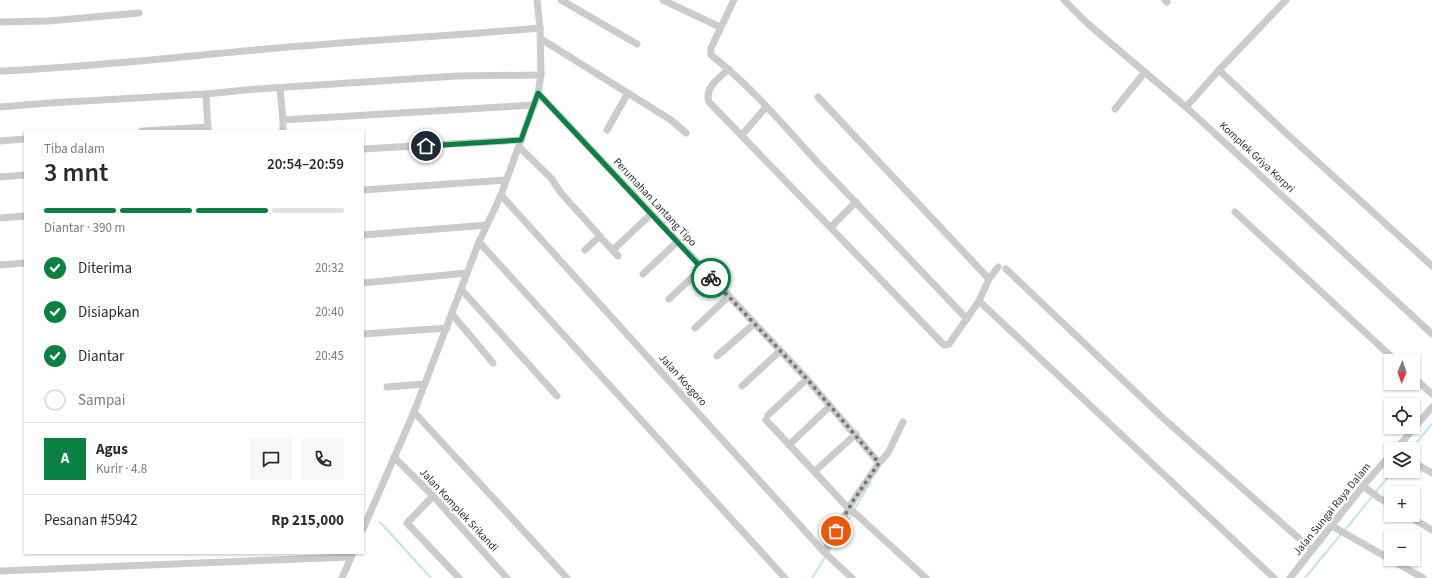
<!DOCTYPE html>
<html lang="id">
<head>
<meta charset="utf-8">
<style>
  :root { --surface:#fff; --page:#f7f7f7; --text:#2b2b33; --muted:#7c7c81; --line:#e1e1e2; --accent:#0b8043 }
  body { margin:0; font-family:"Source Sans 3",sans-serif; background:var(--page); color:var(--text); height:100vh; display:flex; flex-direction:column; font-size:15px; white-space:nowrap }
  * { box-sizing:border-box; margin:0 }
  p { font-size:13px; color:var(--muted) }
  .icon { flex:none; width:22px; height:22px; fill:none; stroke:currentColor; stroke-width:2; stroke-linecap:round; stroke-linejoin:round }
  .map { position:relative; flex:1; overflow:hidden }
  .sheet { position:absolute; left:24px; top:130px; width:340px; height:424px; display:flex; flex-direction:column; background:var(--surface); border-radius:0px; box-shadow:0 1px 3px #0004 }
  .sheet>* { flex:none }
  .needle { width:26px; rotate:182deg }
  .tools { position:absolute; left:1384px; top:354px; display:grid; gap:8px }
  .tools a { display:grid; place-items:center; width:36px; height:36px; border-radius:0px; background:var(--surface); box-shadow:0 1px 3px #0004; font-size:20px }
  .pin { position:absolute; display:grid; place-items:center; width:34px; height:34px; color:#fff; margin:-17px; border:2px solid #fff; border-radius:50%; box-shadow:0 1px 4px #0007 }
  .courier { position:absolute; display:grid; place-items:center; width:40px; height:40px; margin:-20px; border:3px solid #0b8043; border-radius:50%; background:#fff; color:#222; box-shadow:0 1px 5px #0007 }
  .summary em { font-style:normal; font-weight:600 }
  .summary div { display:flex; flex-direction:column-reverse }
  .summary { display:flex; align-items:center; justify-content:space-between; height:68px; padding:0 20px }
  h1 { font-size:26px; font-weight:600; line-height:30px }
  .bar { display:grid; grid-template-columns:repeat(4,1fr); gap:6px 4px; align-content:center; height:48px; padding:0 20px }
  .bar i { height:5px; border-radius:3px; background:var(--line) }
  .bar .active { background:var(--accent) }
  .bar p { grid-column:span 4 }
  .line { display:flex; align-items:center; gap:10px; padding:0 20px; border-top:1px solid var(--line) }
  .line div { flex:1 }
  .round { display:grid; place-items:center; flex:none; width:42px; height:42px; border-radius:0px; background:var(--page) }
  ol { padding:0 20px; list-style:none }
  li { display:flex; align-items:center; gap:12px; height:44px }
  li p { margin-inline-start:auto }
  li .icon { padding:4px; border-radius:50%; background:var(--accent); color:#fff; stroke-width:4 }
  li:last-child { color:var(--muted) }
  li i { width:22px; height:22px; border:2px solid var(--line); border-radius:50% }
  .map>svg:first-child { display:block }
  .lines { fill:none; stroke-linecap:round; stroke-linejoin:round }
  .stream { stroke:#c5e3ee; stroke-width:2 }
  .minor { stroke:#cbcbcb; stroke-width:7 }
  .done { stroke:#777; stroke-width:4; stroke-dasharray:0 7.2 }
  .route { stroke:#0b8043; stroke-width:5 }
  .labels { text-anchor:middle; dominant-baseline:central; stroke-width:4; stroke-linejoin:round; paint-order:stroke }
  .street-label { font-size:11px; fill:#2e2e2e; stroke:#fff }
</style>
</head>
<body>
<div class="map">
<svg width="1432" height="578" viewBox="0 0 1432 578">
  <rect width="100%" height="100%" fill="#fff"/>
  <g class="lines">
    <g class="stream">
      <path d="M 1411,449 L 1432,424"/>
      <path d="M 380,522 L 431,578"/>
      <path d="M 1344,531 L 1393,471"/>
      <path d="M 812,578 L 843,529 L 870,483"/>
      <path d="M 1305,578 L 1341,534"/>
    </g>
    <g class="minor">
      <path d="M 561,0 L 637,44"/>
      <path d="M 663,0 L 720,27"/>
      <path d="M 734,0 L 711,48 L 711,55 C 752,87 785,127 820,165 C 869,217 918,268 967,319"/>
      <path d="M 1064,0 L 1088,24 L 1186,107 L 1432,334"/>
      <path d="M 1165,0 L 1167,2"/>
      <path d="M 0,22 L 48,21 L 139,13"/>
      <path d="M 541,39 L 671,120 L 686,133"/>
      <path d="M 729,69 C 719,78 704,88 709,102 L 944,345 L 949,344 L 979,301 L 989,279 L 998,267"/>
      <path d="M 1219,70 L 1287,134 L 1432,266"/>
      <path d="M 0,71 C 89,67 177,57 266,49 C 357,41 449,36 540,28"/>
      <path d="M 280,88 L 283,120"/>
      <path d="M 538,93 L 807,379 L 879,463 L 853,501 L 824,552"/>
      <path d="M 206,94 L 208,130"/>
      <path d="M 818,97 L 989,279"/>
      <path d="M 0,107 L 49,103 L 206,94 L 257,89 L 456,76 L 541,75"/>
      <path d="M 1186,107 L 1219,70 L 1286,0"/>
      <path d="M 1115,109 L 1145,72"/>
      <path d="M 607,130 L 628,93"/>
      <path d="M 142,131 L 208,127"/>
      <path d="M 283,131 L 283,120 L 534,105"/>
      <path d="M 742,135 L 766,107"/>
      <path d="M 0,141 L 25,139"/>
      <path d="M 519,147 L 551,178 L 561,193 L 600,236 L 585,250"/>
      <path d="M 363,149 L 521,140"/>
      <path d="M 0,177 L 25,175"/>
      <path d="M 363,190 L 506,180"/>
      <path d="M 501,195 L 824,552 L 852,578"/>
      <path d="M 1235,212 L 1396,361"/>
      <path d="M 0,218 L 25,216"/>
      <path d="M 831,227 L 856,202"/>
      <path d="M 363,235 L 487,225"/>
      <path d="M 603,240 L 618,256"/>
      <path d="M 479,242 L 785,578"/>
      <path d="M 613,250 L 651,214"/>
      <path d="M 0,265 L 25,263"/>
      <path d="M 1006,269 L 1163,418 L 1312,550"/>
      <path d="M 643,274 L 677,242"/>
      <path d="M 363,283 L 467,273"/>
      <path d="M 461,289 L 557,396"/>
      <path d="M 669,299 L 702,268"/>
      <path d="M 979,301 L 1274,578"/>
      <path d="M 452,314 L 493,363"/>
      <path d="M 695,328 L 729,296"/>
      <path d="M 363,334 L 447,328"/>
      <path d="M 717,356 L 754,324"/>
      <path d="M 1413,377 L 1432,394"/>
      <path d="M 742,386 L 780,351"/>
      <path d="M 387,387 L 424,384"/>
      <path d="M 414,412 L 567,578"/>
      <path d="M 768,415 L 807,379"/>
      <path d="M 766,420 L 849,509 L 857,515 L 926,578"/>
      <path d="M 789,445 L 830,406"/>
      <path d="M 1396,449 L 1432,407"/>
      <path d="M 394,457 L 433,496 L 507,578"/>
      <path d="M 1413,462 L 1432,473"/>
      <path d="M 879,463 L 888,453 L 903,422"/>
      <path d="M 815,471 L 856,434"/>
      <path d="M 1363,486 L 1379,498 L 1391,505"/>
      <path d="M 433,496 L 407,523 L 459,578"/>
      <path d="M 1407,515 L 1432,530"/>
      <path d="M 1332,526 L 1423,578"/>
      <path d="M 363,529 L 414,412 L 479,242 L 501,195 L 538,93 L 541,75 L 540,28 L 537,0"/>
      <path d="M 0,571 L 351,557"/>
      <path d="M 342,578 L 352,555"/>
      <path d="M 1290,578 L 1363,486 L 1391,454"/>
    </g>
  </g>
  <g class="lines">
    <path class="done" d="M 711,278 L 807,379 L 879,463 L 853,501 L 836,531"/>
    <path class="route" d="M 426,146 L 521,140 L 538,93 L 711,278"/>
  </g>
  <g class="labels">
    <g class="street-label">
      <text transform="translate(1257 157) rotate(43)">Komplek Griya Korpri</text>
      <text transform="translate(655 202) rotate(47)">Perumahan Lantang Tipo</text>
      <text transform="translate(683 380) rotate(48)">Jalan Kosgoro</text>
      <text transform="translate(1332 509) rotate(-51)">Jalan Sungai Raya Dalam</text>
      <text transform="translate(459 510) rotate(47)">Jalan Komplek Srikandi</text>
    </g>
  </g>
</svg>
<div class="tools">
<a><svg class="needle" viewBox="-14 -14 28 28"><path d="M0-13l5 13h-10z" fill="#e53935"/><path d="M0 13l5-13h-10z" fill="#7c7c81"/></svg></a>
<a><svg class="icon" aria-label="locate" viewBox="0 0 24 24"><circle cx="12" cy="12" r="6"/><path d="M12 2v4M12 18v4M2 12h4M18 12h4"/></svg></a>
<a><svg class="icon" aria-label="layers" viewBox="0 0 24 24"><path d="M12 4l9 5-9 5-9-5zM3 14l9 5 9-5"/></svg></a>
<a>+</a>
<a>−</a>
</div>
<div class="pin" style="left:836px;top:531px;background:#ea580c"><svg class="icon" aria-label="bag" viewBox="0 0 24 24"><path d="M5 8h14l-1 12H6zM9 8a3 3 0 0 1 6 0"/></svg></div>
<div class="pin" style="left:426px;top:146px;background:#1f2937"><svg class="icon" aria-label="home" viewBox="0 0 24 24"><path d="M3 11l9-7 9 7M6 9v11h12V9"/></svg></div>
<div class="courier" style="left:711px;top:278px"><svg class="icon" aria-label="bike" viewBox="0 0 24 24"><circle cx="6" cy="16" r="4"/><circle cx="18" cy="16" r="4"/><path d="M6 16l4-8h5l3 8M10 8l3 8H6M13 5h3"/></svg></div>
<section class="sheet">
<div class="summary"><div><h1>3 mnt</h1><p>Tiba dalam</p></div><em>20:54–20:59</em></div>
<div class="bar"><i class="active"></i><i class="active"></i><i class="active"></i><i></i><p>Diantar · 390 m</p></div>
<ol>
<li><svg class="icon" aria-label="check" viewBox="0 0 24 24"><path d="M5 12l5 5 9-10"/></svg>Diterima<p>20:32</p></li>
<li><svg class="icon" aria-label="check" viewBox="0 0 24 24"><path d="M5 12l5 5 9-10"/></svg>Disiapkan<p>20:40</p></li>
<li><svg class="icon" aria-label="check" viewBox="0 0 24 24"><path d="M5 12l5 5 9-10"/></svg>Diantar<p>20:45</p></li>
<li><i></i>Sampai</li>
</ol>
<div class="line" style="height:72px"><b class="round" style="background:var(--accent);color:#fff">A</b><div><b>Agus</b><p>Kurir · 4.8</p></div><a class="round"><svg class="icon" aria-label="chat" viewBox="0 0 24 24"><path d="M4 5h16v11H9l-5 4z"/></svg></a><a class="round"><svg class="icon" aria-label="phone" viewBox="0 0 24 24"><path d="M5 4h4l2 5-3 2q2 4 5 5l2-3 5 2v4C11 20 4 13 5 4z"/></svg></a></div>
<div class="line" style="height:52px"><div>Pesanan #5942</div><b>Rp 215,000</b></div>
</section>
</div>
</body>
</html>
